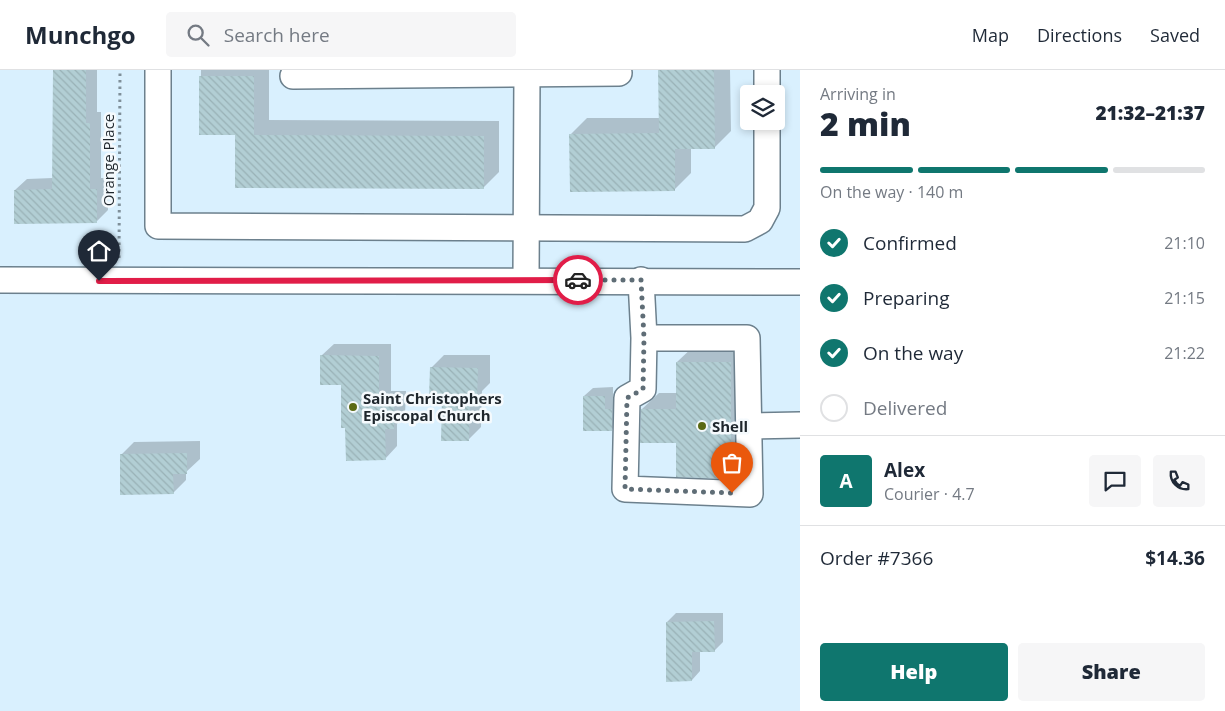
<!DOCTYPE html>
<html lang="en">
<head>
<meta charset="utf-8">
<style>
  :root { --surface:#fff; --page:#f6f6f7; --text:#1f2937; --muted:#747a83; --line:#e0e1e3; --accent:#0f766e }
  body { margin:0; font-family:"Open Sans",sans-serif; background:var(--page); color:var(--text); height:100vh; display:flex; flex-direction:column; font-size:19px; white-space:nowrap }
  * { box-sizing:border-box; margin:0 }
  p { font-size:16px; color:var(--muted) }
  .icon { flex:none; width:28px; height:28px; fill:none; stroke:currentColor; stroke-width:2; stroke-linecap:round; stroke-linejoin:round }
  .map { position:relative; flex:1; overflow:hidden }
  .drawer { display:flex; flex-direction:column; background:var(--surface); width:425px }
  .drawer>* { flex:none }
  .controls { position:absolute; left:740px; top:15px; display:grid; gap:10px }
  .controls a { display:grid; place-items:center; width:45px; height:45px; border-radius:5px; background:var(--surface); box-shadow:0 2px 8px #0003; font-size:25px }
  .pin { position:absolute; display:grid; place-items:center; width:42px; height:42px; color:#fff; margin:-51px -21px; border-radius:50% 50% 50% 0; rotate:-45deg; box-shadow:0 0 5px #0007 }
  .pin .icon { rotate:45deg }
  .courier { position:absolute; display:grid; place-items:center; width:50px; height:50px; margin:-25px; border:4px solid #e11d48; border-radius:50%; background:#fff; color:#222; box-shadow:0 1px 6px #0007 }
  .head em { font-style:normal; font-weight:800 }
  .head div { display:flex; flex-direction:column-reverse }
  .head { display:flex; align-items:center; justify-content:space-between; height:85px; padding:0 20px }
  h1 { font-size:32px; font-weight:800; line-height:38px }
  .bar { display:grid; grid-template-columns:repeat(4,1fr); gap:8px 5px; align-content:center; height:60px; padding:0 20px }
  .bar i { height:6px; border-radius:4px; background:var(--line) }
  .bar .active { background:var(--accent) }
  .bar p { grid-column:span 4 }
  .line { display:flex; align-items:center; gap:12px; padding:0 20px; border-top:1px solid var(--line) }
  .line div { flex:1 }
  .round { display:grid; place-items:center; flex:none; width:52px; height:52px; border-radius:5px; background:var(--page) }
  ol { padding:0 20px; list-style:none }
  li { display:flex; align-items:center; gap:15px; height:55px }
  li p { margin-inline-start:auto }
  li .icon { padding:5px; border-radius:50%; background:var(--accent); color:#fff; stroke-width:4 }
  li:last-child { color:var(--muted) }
  li i { width:28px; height:28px; border:2px solid var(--line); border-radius:50% }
  .button { display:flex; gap:10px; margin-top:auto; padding:10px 20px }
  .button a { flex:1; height:58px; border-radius:5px; background:var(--accent); color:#fff; font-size:20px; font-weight:800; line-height:58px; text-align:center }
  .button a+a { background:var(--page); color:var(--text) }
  header { display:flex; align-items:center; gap:30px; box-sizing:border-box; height:70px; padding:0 25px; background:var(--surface); border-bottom:1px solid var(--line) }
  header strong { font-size:24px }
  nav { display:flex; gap:28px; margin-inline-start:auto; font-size:18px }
  .search { width:350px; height:45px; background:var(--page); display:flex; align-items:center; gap:12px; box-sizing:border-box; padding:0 18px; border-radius:5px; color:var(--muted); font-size:19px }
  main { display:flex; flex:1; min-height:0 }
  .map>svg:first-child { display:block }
  .shadow { fill:#0003 }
  .building { fill:url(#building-back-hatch) }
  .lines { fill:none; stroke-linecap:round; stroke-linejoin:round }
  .minor-casing { stroke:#6c808d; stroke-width:28 }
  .path { stroke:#7f8f99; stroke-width:3; stroke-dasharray:2.5 4; stroke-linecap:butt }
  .minor { stroke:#fff; stroke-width:25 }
  .done { stroke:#5f6d76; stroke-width:5; stroke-dasharray:0 9 }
  .route { stroke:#e11d48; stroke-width:6 }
  .poi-dot { fill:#5b6a14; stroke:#f5fafd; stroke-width:2 }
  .labels { text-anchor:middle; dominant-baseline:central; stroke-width:5; stroke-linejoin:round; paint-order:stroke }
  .street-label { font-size:15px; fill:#1e262c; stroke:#f5fafd }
  .poi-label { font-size:15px; font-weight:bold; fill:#1e262c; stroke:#f5fafd; text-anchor:start }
</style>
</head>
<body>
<header>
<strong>Munchgo</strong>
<div class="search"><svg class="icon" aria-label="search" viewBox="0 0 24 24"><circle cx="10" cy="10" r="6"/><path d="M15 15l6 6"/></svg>Search here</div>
<nav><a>Map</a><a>Directions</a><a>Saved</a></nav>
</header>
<main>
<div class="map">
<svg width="800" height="641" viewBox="0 0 800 641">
  <defs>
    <pattern id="building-back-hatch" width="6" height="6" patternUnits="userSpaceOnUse" patternTransform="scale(1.25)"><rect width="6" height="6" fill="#b2ced4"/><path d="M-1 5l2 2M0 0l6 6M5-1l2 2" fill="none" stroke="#99b1b6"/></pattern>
  </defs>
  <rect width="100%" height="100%" fill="#d9f0fe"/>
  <g class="shadow">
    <path d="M 54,0 L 97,0 L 97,42 L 101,42 L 101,108 L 107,108 L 108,140 L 96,152 L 15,120 L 27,109 L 53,108 Z"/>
    <path d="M 201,0 L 269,0 L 269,50 L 499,51 L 499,102 L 483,118 L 237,64 L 200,64 Z"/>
    <path d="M 660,0 L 730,0 L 731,61 L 714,78 L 691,78 L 691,103 L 674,120 L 570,65 L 587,48 L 660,48 Z"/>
    <path d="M 334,274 L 391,274 L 391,321 L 406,321 L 405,345 L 397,354 L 397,376 L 385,389 L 342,314 L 321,286 Z"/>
    <path d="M 694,276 L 746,276 L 746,391 L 730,408 L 677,372 L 642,339 L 659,323 L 677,323 L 677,292 Z"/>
    <path d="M 444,285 L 490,285 L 490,313 L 482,321 L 481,357 L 468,370 L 443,326 L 431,298 Z"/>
    <path d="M 613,317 L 613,330 L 621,330 L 620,351 L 611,360 L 584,326 L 593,318 Z"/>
    <path d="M 200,371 L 200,389 L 186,402 L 186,410 L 173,423 L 121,385 L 134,372 Z"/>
    <path d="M 676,543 L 723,543 L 723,572 L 714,581 L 700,581 L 700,601 L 692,610 L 667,552 Z"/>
  </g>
  <g class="building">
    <path d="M 53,0 L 86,0 L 86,53 L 90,53 L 90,119 L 97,119 L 97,153 L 14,154 L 14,120 L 52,119 Z"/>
    <path d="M 658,0 L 714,0 L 715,79 L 675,79 L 675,121 L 570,122 L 569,64 L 659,63 Z"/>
    <path d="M 199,6 L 254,6 L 254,65 L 484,66 L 484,119 L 235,118 L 235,65 L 199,65 Z"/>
    <path d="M 320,285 L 379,286 L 379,332 L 394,332 L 394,359 L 385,359 L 386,390 L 346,391 L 345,358 L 341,358 L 341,315 L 320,315 Z"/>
    <path d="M 676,292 L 731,292 L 731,409 L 676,407 L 676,373 L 640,373 L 641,339 L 676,339 Z"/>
    <path d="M 430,297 L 478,298 L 477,328 L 470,328 L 469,371 L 441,371 L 442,327 L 429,327 Z"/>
    <path d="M 583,326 L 605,326 L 605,339 L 612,339 L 612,361 L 583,361 Z"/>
    <path d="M 187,383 L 187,404 L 173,404 L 174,424 L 120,425 L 120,384 Z"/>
    <path d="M 714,551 L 715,582 L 692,582 L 692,611 L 666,612 L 666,552 Z"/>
  </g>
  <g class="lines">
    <defs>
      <g id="minor">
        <path d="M 158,0 L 158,156 L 745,159 L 760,151 L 767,138 L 767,51"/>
        <path d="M 767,0 L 767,24"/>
        <path d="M 293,6 L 619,3"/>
        <path d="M 526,209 L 527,3"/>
        <path d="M 0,210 L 800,212"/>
        <path d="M 641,210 L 644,268 L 643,319 L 627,328 L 625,419 L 750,424 L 747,268 L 644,268"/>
        <path d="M 749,356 L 800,355"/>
      </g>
    </defs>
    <use href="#minor" class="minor-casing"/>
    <path class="path" d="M 119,188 L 120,0"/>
    <use href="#minor" class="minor"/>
  </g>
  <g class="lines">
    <path class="done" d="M 578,210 L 641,210 L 644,268 L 643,319 L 627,328 L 625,419 L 732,423"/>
    <path class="route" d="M 99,211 L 578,210"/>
  </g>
  <g class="poi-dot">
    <circle cx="353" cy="337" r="5"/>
    <circle cx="702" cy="356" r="5"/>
  </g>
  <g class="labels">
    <g class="street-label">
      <text transform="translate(108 90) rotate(-90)">Orange Place</text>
    </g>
    <g class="poi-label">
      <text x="363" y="328">Saint Christophers<tspan x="363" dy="17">Episcopal Church</tspan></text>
      <text x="712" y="356">Shell</text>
    </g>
  </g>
</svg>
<div class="controls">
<a><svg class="icon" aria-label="layers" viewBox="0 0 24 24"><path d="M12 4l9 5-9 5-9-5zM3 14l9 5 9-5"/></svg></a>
</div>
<div class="pin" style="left:732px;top:423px;background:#ea580c"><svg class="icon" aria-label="bag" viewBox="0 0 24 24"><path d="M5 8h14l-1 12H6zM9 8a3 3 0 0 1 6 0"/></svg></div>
<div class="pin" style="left:99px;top:211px;background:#1f2937"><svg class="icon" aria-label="home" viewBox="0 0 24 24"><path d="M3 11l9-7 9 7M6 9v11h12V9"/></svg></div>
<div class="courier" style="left:578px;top:210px"><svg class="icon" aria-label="car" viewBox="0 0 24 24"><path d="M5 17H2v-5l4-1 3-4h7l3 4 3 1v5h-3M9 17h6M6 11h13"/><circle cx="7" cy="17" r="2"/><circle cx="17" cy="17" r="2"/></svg></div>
</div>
<section class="drawer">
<div class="head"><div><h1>2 min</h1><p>Arriving in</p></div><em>21:32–21:37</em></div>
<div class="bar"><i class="active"></i><i class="active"></i><i class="active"></i><i></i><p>On the way · 140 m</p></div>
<ol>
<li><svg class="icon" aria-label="check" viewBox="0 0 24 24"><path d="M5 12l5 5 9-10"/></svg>Confirmed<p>21:10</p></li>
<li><svg class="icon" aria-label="check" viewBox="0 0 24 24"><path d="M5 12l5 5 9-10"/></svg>Preparing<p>21:15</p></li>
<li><svg class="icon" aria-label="check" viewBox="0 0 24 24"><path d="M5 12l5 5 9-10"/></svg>On the way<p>21:22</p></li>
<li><i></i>Delivered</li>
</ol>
<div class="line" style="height:90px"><b class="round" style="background:var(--accent);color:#fff">A</b><div><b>Alex</b><p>Courier · 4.7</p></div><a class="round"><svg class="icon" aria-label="chat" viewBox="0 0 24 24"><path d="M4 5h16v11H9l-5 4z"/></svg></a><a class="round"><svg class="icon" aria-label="phone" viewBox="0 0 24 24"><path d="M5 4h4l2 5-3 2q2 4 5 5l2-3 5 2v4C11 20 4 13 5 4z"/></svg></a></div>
<div class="line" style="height:65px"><div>Order #7366</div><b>$14.36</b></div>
<div class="button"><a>Help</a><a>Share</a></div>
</section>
</main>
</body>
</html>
